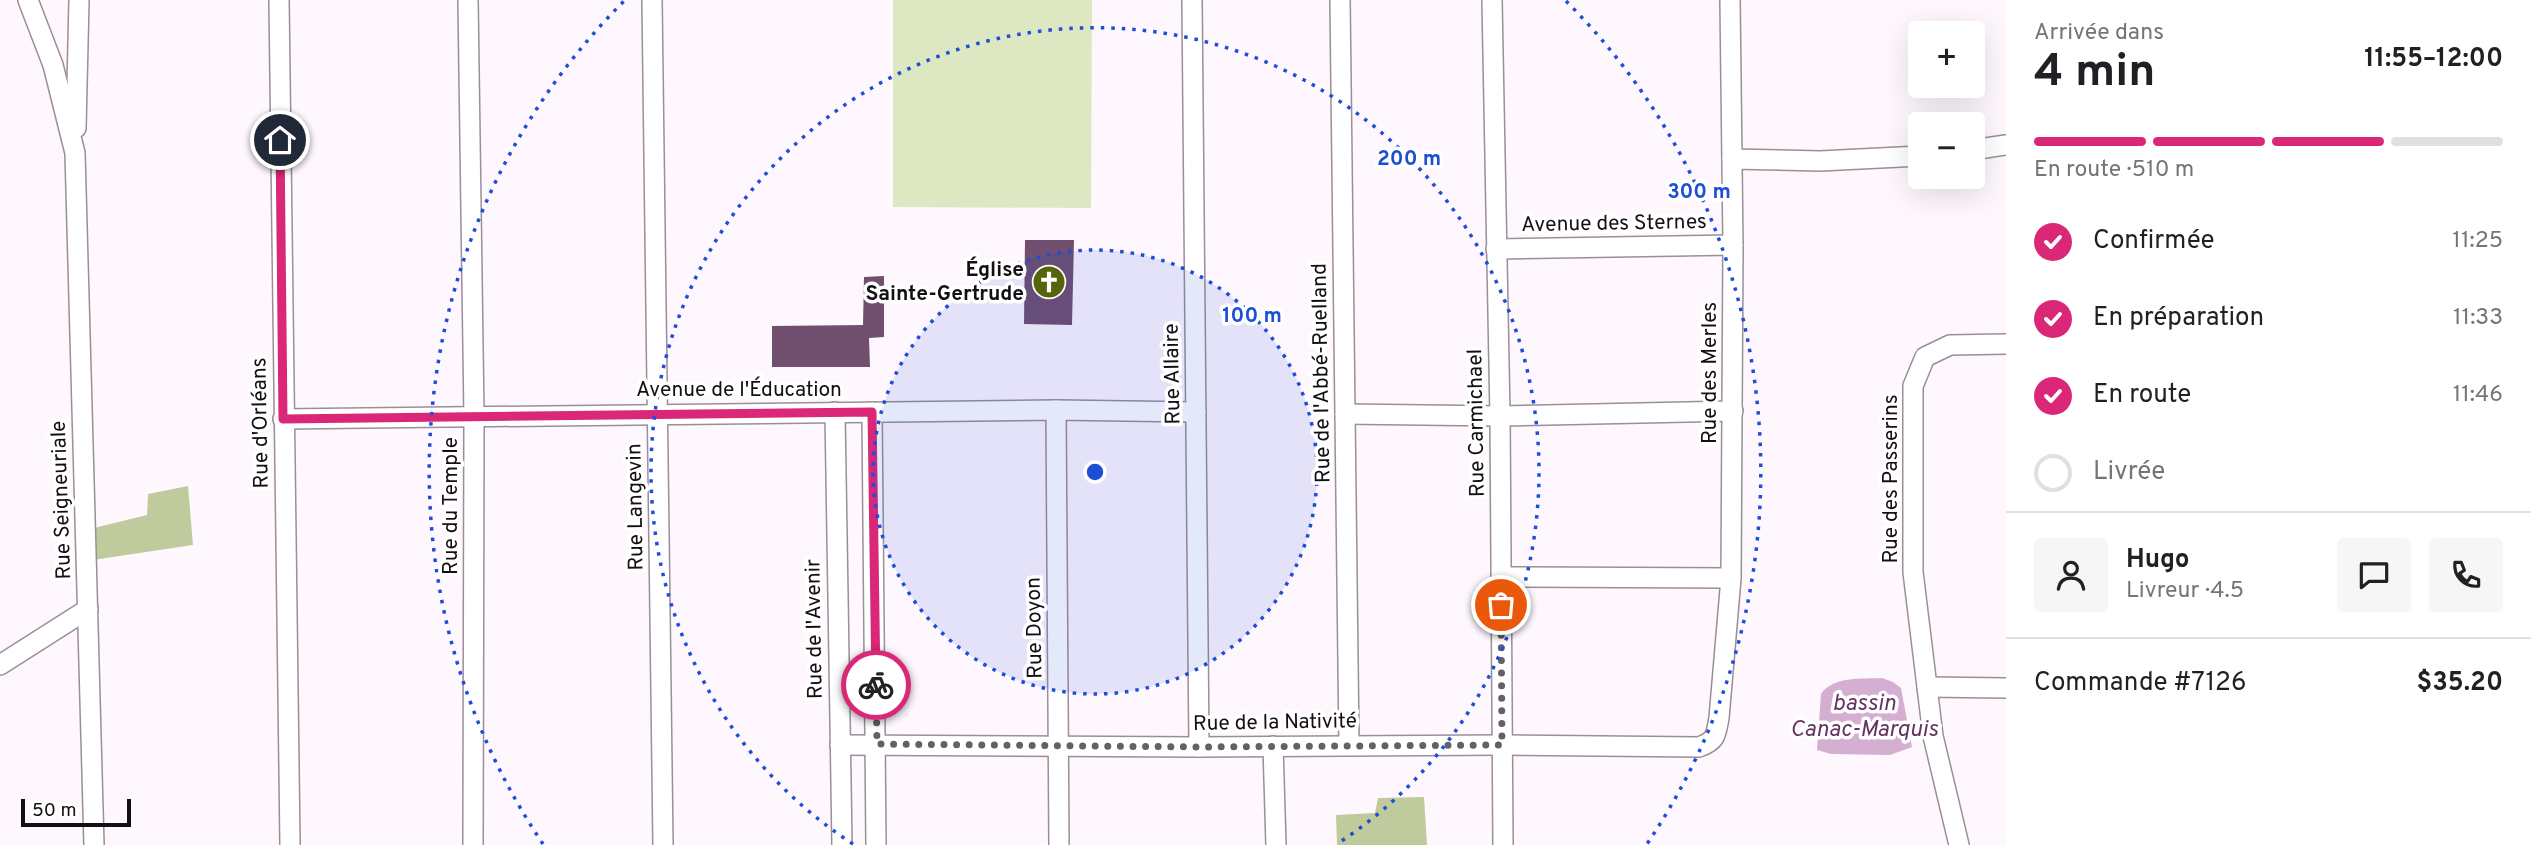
<!DOCTYPE html>
<html lang="fr">
<head>
<meta charset="utf-8">
<style>
  :root { --surface:#fff; --page:#f6f6f6; --text:#202124; --muted:#757577; --line:#e0e0e0; --accent:#db2777 }
  body { margin:0; font-family:Overpass,sans-serif; background:var(--page); color:var(--text); height:100vh; display:flex; flex-direction:column; font-size:26px; white-space:nowrap }
  * { box-sizing:border-box; margin:0 }
  p { font-size:23px; color:var(--muted) }
  .icon { flex:none; width:38px; height:38px; fill:none; stroke:currentColor; stroke-width:2; stroke-linecap:round; stroke-linejoin:round }
  .map { position:relative; flex:1; overflow:hidden }
  .details { display:flex; flex-direction:column; background:var(--surface); width:525px }
  .details>* { flex:none }
  .fabs { position:absolute; left:1908px; top:21px; display:grid; gap:14px }
  .fabs a { display:grid; place-items:center; width:77px; height:77px; border-radius:7px; background:var(--surface); box-shadow:0 7px 28px #0002; font-size:35px }
  .scale { position:absolute; left:21px; bottom:18px; width:110px; box-sizing:border-box; padding-left:7px; border:4px solid #130f13; border-top:0; font-size:19px; line-height:24px; white-space:nowrap; color:#130f13; -webkit-text-stroke:5px #fff; paint-order:stroke }
  .pin { position:absolute; display:grid; place-items:center; width:60px; height:60px; color:#fff; margin:-30px; border:4px solid #fff; border-radius:50%; box-shadow:0 2px 7px #0007 }
  .courier { position:absolute; display:grid; place-items:center; width:70px; height:70px; margin:-35px; border:5px solid #db2777; border-radius:50%; background:#fff; color:#222; box-shadow:0 2px 9px #0007 }
  .overview em { font-style:normal; font-weight:700 }
  .overview div { display:flex; flex-direction:column-reverse }
  .overview { display:flex; align-items:center; justify-content:space-between; height:119px; padding:0 28px }
  h1 { font-size:46px; font-weight:700; line-height:52px }
  .bar { display:grid; grid-template-columns:repeat(4,1fr); gap:10px 7px; align-content:center; height:84px; padding:0 28px }
  .bar i { height:9px; border-radius:5px; background:var(--line) }
  .bar .active { background:var(--accent) }
  .bar p { grid-column:span 4 }
  .line { display:flex; align-items:center; gap:18px; padding:0 28px; border-top:2px solid var(--line) }
  .line div { flex:1 }
  .round { display:grid; place-items:center; flex:none; width:74px; height:74px; border-radius:7px; background:var(--page) }
  ol { padding:0 28px; list-style:none }
  li { display:flex; align-items:center; gap:21px; height:77px }
  li p { margin-inline-start:auto }
  li .icon { padding:7px; border-radius:50%; background:var(--accent); color:#fff; stroke-width:4 }
  li:last-child { color:var(--muted) }
  li i { width:38px; height:38px; border:4px solid var(--line); border-radius:50% }
  main { display:flex; flex:1; min-height:0 }
  .map>svg:first-child { display:block }
  .green { fill:#dde7c2 }
  .forest { fill:#c0cb9d }
  .water { fill:#d5afd2 }
  .building { fill:#714f6e }
  .lines { fill:none; stroke-linecap:round; stroke-linejoin:round }
  .minor-casing { stroke:#9a8e99; stroke-width:22 }
  .minor { stroke:#fff; stroke-width:19 }
  .done { stroke:#656065; stroke-width:7; stroke-dasharray:0 12.6 }
  .route { stroke:#db2777; stroke-width:9 }
  .ring { fill:none; stroke:#1d4ed8; stroke-width:3.5; stroke-dasharray:3.5 7 }
  .labels { text-anchor:middle; dominant-baseline:central; stroke-width:7; stroke-linejoin:round; paint-order:stroke }
  .street-label { font-size:21px; fill:#130f13; stroke:#fff }
  .poi-label { font-size:21px; font-weight:bold; fill:#130f13; stroke:#fff; text-anchor:end }
  .water-label { font-size:23px; font-style:italic; fill:#643461; stroke:#fff }
  .centre { fill:#1d4ed8; stroke:#fff; stroke-width:3.5 }
  .ring-label { font-size:21px; text-anchor:middle; font-weight:bold; fill:#1d4ed8; stroke:#fff; stroke-width:7; stroke-linejoin:round; paint-order:stroke }
</style>
</head>
<body>
<main>
<div class="map">
<svg width="2006" height="845" viewBox="0 0 2006 845">
  <rect width="100%" height="100%" fill="#fef7fd"/>
  <path class="green" d="M 893,0 L 1092,0 L 1091,208 L 893,207 Z"/>
  <g class="forest">
    <path d="M 188,486 L 193,545 L 93,560 L 94,528 L 147,515 L 148,494 Z"/>
    <path d="M 1424,797 L 1427,845 L 1337,845 L 1336,815 L 1375,813 L 1378,798 Z"/>
  </g>
  <path class="water" d="M 1882,678 L 1893,682 L 1901,688 L 1912,747 L 1890,755 L 1831,754 L 1817,750 L 1821,694 C 1833,676 1862,679 1882,678 Z"/>
  <g class="building">
    <path d="M 1025,240 L 1074,240 L 1072,325 L 1024,324 Z"/>
    <path d="M 884,276 L 884,337 L 869,338 L 870,367 L 772,367 L 772,326 L 863,325 L 864,277 Z"/>
  </g>
  <g class="lines">
    <defs>
      <g id="minor">
        <path d="M 28,0 L 53,65 L 75,153 L 94,845"/>
        <path d="M 279,0 L 290,845"/>
        <path d="M 468,0 L 474,417 L 473,845"/>
        <path d="M 652,0 L 663,845"/>
        <path d="M 1192,0 L 1199,747"/>
        <path d="M 1340,0 L 1349,745"/>
        <path d="M 1492,0 L 1500,416 L 1503,845"/>
        <path d="M 76,128 L 79,0"/>
        <path d="M 1972,150 L 2006,145"/>
        <path d="M 1732,159 L 1820,161 L 1920,156"/>
        <path d="M 1496,249 L 1733,245"/>
        <path d="M 1056,410 L 1059,845"/>
        <path d="M 835,412 L 842,845"/>
        <path d="M 872,412 L 876,845"/>
        <path d="M 1345,414 L 1500,416 L 1733,411"/>
        <path d="M 283,419 L 1056,410 L 1196,412"/>
        <path d="M 1501,577 L 1731,578"/>
        <path d="M 0,665 L 88,609"/>
        <path d="M 1927,687 L 2006,688"/>
        <path d="M 840,745 L 1199,747 L 1502,745 L 1699,747 C 1716,741 1716,735 1719,718 L 1731,578 L 1733,245 L 1730,0"/>
        <path d="M 1273,746 L 1276,845"/>
        <path d="M 1959,845 L 1933,736 L 1913,572 L 1913,386 L 1925,357 L 1950,345 L 2006,344"/>
      </g>
    </defs>
    <use href="#minor" class="minor-casing"/>
    <use href="#minor" class="minor"/>
  </g>
  <g class="lines">
    <path class="done" d="M 876,685 L 877,744 L 1199,747 L 1502,745 L 1501,605"/>
    <path class="route" d="M 280,140 L 283,419 L 872,412 L 876,685"/>
  </g>
  <circle cx="1095" cy="472" r="222" fill="#1d4ed8" fill-opacity=".12"/>
  <g class="ring">
    <circle cx="1095" cy="472" r="222"/>
    <path d="M853 844A444 444 0 1 1 1337 844"/>
    <path d="M543 844A666 666 0 0 1 624 1M1566 1A666 666 0 0 1 1647 844"/>
  </g>
  <defs>
    <symbol id="church-disc" viewBox="-11 -11 22 22"><circle r="9.5" fill="#57650a" stroke="#fff"/><path d="M-1.2-6h2.4v3.5h3.3v2.4h-3.3V6h-2.4V-.1h-3.3v-2.4h3.3Z" fill="#fff"/></symbol>
  </defs>
  <g fill-rule="evenodd">
    <use href="#church-disc" x="1030" y="263" width="38" height="38"/>
  </g>
  <g class="labels">
    <g class="street-label">
      <text transform="translate(1614 224) rotate(-1)">Avenue des Sternes</text>
      <text transform="translate(1322 373) rotate(-91)">Rue de l'Abbé-Ruelland</text>
      <text transform="translate(1710 373) rotate(-90)">Rue des Merles</text>
      <text transform="translate(1173 374) rotate(-91)">Rue Allaire</text>
      <text x="739" y="390">Avenue de l'Éducation</text>
      <text transform="translate(261 423) rotate(-91)">Rue d'Orléans</text>
      <text transform="translate(1477 423) rotate(-91)">Rue Carmichael</text>
      <text transform="translate(1891 479) rotate(-90)">Rue des Passerins</text>
      <text transform="translate(62 500) rotate(-92)">Rue Seigneuriale</text>
      <text transform="translate(451 506) rotate(-90)">Rue du Temple</text>
      <text transform="translate(636 507) rotate(-91)">Rue Langevin</text>
      <text transform="translate(1035 628) rotate(-91)">Rue Doyon</text>
      <text transform="translate(815 629) rotate(-91)">Rue de l'Avenir</text>
      <text transform="translate(1275 723) rotate(-1)">Rue de la Nativité</text>
    </g>
    <g class="poi-label">
      <text x="1024" y="270">Église<tspan x="1024" dy="24">Sainte-Gertrude</tspan></text>
    </g>
    <g class="water-label">
      <text x="1864" y="704">bassin<tspan x="1864" dy="26">Canac-Marquis</tspan></text>
    </g>
  </g>
  <circle cx="1095" cy="472" r="10" class="centre"/>
  <g class="ring-label">
    <text x="1409" y="165">200 m</text>
    <text x="1699" y="198">300 m</text>
    <text x="1252" y="322">100 m</text>
  </g>
</svg>
<div class="fabs">
<a>+</a>
<a>−</a>
</div>
<div class="scale">50 m</div>
<div class="pin" style="left:1501px;top:605px;background:#ea580c"><svg class="icon" aria-label="bag" viewBox="0 0 24 24"><path d="M5 8h14l-1 12H6zM9 8a3 3 0 0 1 6 0"/></svg></div>
<div class="pin" style="left:280px;top:140px;background:#1f2937"><svg class="icon" aria-label="home" viewBox="0 0 24 24"><path d="M3 11l9-7 9 7M6 9v11h12V9"/></svg></div>
<div class="courier" style="left:876px;top:685px"><svg class="icon" aria-label="bike" viewBox="0 0 24 24"><circle cx="6" cy="16" r="4"/><circle cx="18" cy="16" r="4"/><path d="M6 16l4-8h5l3 8M10 8l3 8H6M13 5h3"/></svg></div>
</div>
<section class="details">
<div class="overview"><div><h1>4 min</h1><p>Arrivée dans</p></div><em>11:55–12:00</em></div>
<div class="bar"><i class="active"></i><i class="active"></i><i class="active"></i><i></i><p>En route · 510 m</p></div>
<ol>
<li><svg class="icon" aria-label="check" viewBox="0 0 24 24"><path d="M5 12l5 5 9-10"/></svg>Confirmée<p>11:25</p></li>
<li><svg class="icon" aria-label="check" viewBox="0 0 24 24"><path d="M5 12l5 5 9-10"/></svg>En préparation<p>11:33</p></li>
<li><svg class="icon" aria-label="check" viewBox="0 0 24 24"><path d="M5 12l5 5 9-10"/></svg>En route<p>11:46</p></li>
<li><i></i>Livrée</li>
</ol>
<div class="line" style="height:126px"><a class="round"><svg class="icon" aria-label="person" viewBox="0 0 24 24"><circle cx="12" cy="8" r="4"/><path d="M4 21q1-7 8-7t8 7"/></svg></a><div><b>Hugo</b><p>Livreur · 4.5</p></div><a class="round"><svg class="icon" aria-label="chat" viewBox="0 0 24 24"><path d="M4 5h16v11H9l-5 4z"/></svg></a><a class="round"><svg class="icon" aria-label="phone" viewBox="0 0 24 24"><path d="M5 4h4l2 5-3 2q2 4 5 5l2-3 5 2v4C11 20 4 13 5 4z"/></svg></a></div>
<div class="line" style="height:91px"><div>Commande #7126</div><b>$35.20</b></div>
</section>
</main>
</body>
</html>
